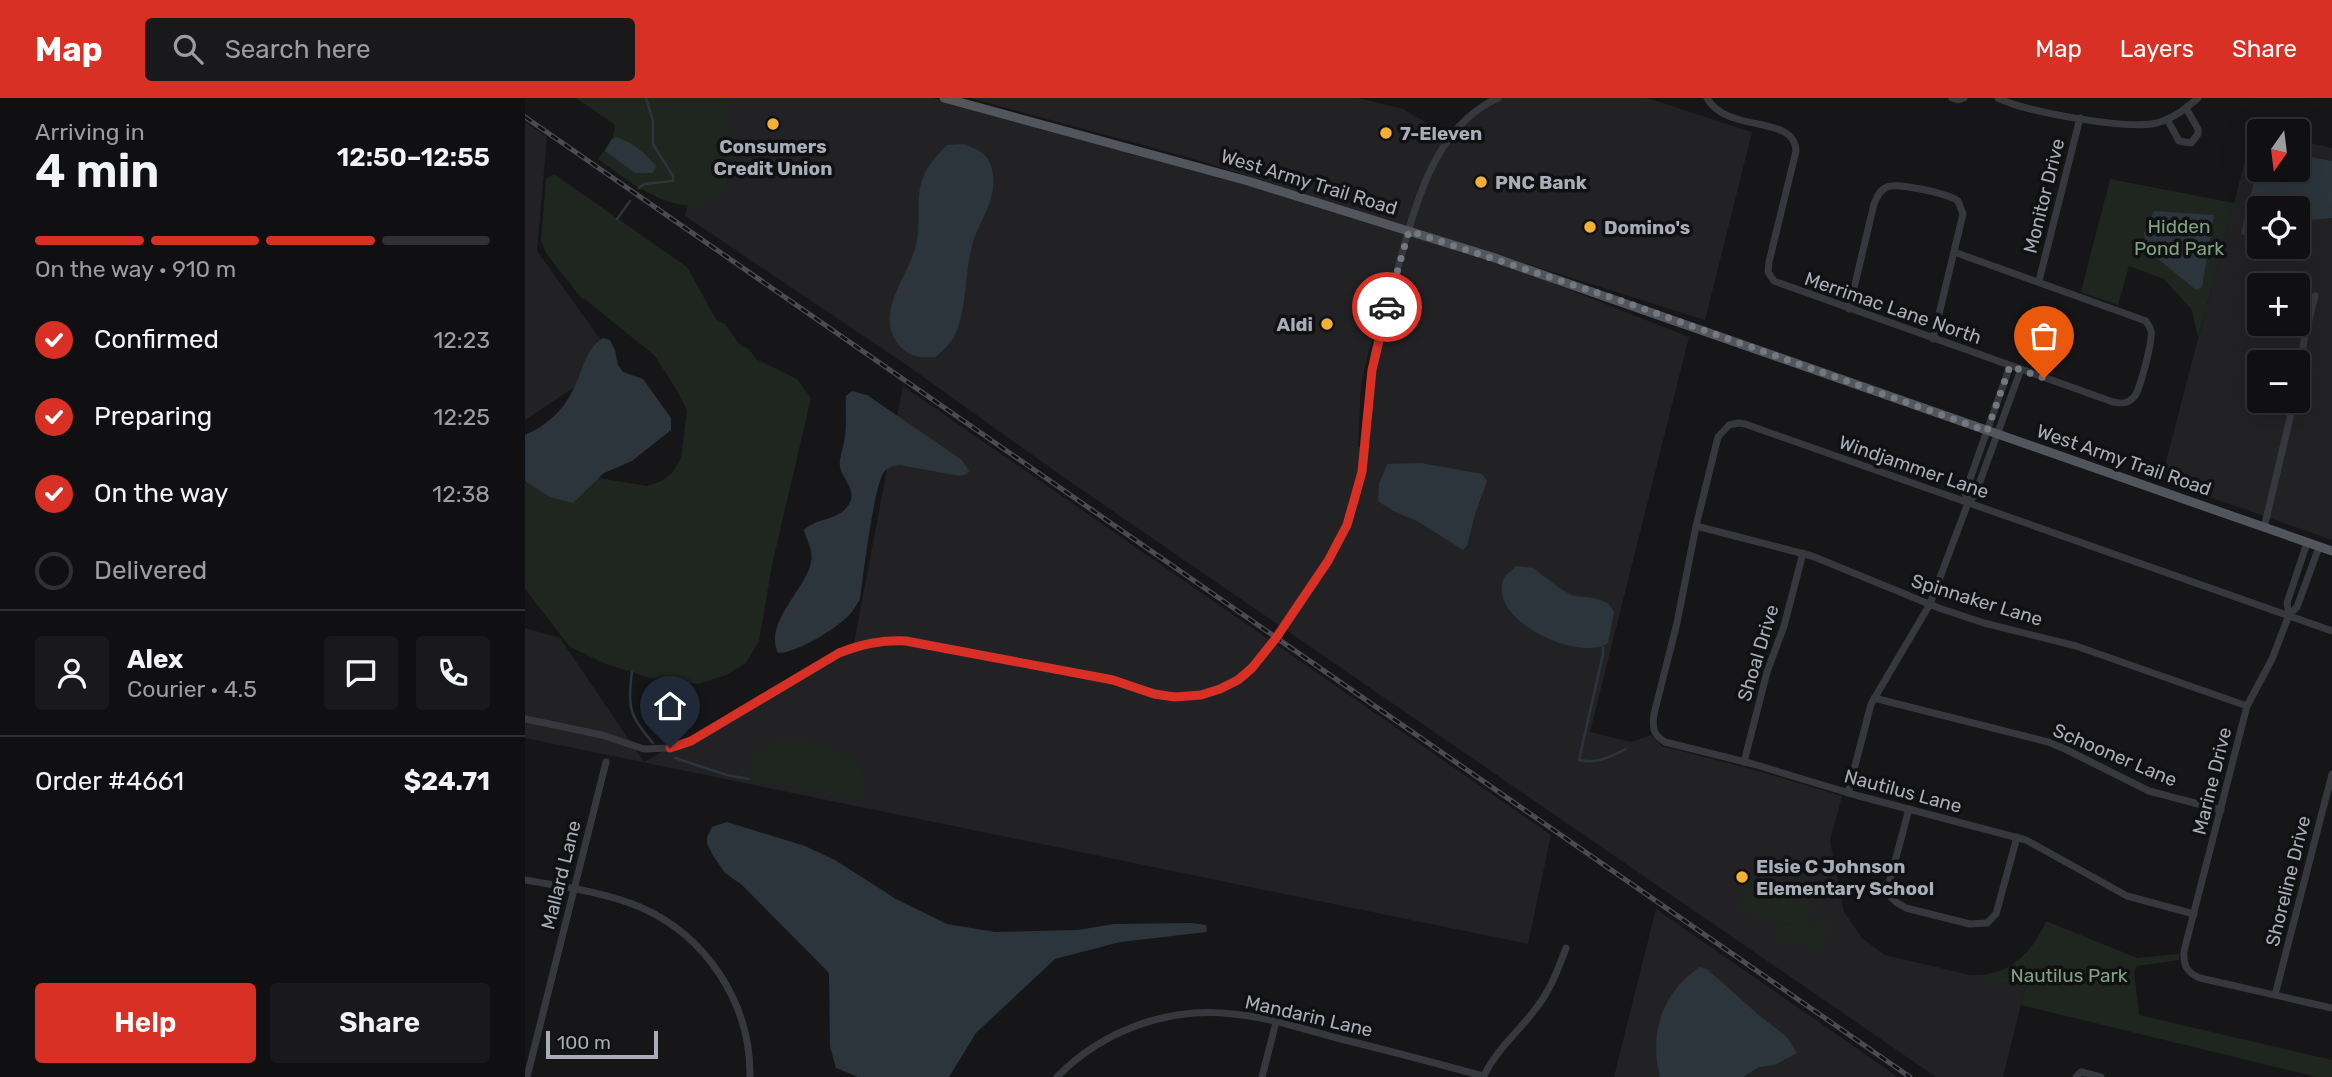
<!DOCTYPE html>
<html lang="en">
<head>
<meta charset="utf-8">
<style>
  :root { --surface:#101012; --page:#19191b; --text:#f1f3f6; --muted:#9c9d9f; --line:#303032; --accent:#d93025 }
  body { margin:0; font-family:Rubik,sans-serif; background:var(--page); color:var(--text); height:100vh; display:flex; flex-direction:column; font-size:26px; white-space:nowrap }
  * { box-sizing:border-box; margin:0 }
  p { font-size:23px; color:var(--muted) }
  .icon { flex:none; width:38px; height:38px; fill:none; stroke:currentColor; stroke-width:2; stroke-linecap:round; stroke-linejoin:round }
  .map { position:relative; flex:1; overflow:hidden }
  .drawer { display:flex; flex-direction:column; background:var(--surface); width:525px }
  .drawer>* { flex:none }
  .needle { width:46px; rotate:194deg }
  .buttons { position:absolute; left:1722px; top:21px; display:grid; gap:14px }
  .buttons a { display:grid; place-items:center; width:63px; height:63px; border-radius:7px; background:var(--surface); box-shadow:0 7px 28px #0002,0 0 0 2px var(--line); font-size:35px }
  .scale { position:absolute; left:21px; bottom:18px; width:112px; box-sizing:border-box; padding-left:7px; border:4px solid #a8adb8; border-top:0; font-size:19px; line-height:24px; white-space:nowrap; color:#a8adb8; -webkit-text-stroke:5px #111113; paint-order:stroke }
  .pin { position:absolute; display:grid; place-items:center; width:60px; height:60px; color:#fff; margin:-72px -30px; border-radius:50% 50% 50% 0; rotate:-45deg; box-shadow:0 0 7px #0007 }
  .pin .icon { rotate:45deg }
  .courier { position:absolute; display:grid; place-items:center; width:70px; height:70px; margin:-35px; border:5px solid #d93025; border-radius:50%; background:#fff; color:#222; box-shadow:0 2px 9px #0007 }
  .overview em { font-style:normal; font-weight:600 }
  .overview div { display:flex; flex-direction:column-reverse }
  .overview { display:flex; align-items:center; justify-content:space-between; height:119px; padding:0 35px }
  h1 { font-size:46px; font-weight:600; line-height:52px }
  .bar { display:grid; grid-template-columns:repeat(4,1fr); gap:10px 7px; align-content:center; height:84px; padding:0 35px }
  .bar i { height:9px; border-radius:5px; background:var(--line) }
  .bar .on { background:var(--accent) }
  .bar p { grid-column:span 4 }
  .line { display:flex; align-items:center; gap:18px; padding:0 35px; border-top:2px solid var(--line) }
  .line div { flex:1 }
  .round { display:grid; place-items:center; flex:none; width:74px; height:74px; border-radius:7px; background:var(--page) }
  ol { padding:0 35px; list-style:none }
  li { display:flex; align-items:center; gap:21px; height:77px }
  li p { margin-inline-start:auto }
  li .icon { padding:7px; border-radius:50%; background:var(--accent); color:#fff; stroke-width:4 }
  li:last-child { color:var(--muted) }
  li i { width:38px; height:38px; border:4px solid var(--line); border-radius:50% }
  .button { display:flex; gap:14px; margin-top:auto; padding:14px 35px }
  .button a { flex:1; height:80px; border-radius:7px; background:var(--accent); color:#fff; font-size:28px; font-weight:600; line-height:80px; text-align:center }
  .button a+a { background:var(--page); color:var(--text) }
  header { display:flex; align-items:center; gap:42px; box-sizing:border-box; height:98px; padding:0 35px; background:var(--accent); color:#fff }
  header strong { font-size:33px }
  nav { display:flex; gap:38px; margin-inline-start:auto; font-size:24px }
  .search { width:490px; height:63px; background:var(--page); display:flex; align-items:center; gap:18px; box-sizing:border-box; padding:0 24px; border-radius:7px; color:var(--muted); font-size:26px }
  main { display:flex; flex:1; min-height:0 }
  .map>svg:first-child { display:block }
  .built { fill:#222225; fill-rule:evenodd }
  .green { fill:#1e261f }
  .water { fill:#2c353c }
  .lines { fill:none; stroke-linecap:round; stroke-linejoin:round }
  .stream { stroke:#2c353c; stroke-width:2.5 }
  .minor { stroke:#37383d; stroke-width:7 }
  .major { stroke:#53555c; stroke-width:9 }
  .rail-casing { stroke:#4a4c52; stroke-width:5 }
  .rail { stroke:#111113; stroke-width:2.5; stroke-dasharray:8; stroke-linecap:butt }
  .done { stroke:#757880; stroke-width:7; stroke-dasharray:0 12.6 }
  .route { stroke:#d93025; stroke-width:9 }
  .poi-dot { fill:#f2b134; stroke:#111113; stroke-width:2.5 }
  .labels { text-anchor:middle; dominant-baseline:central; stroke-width:7; stroke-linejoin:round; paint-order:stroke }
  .poi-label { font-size:19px; font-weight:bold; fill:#a8adb8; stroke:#111113; text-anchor:start }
  .street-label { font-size:19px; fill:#a8adb8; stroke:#111113 }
  .park-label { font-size:19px; fill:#7fa381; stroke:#111113 }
</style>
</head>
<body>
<header>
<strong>Map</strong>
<div class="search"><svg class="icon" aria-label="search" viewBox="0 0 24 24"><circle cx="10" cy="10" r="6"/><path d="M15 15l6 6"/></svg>Search here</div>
<nav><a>Map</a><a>Layers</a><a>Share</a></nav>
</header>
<main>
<section class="drawer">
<div class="overview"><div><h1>4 min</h1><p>Arriving in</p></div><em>12:50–12:55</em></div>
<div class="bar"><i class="on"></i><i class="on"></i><i class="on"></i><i></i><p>On the way · 910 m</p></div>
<ol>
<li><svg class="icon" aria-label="check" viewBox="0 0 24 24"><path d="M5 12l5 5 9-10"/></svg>Confirmed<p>12:23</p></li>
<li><svg class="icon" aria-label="check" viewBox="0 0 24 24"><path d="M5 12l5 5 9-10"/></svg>Preparing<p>12:25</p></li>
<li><svg class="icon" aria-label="check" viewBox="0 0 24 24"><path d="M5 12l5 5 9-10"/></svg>On the way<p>12:38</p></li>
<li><i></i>Delivered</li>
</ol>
<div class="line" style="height:126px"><a class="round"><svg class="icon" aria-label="person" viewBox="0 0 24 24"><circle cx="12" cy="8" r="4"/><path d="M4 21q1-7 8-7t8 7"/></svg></a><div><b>Alex</b><p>Courier · 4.5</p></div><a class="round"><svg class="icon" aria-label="chat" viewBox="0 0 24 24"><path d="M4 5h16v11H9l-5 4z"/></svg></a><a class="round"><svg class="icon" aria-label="phone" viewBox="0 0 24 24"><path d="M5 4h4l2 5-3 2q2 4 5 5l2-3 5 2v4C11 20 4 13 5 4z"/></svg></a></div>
<div class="line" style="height:91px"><div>Order #4661</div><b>$24.71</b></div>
<div class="button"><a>Help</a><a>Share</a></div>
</section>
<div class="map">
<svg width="1807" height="979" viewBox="0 0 1807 979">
  <rect width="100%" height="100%" fill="#161618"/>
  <g class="built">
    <path d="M 191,0 L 408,0 L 720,86 L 880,135 L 842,260 L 836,287 L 833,349 L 838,349 L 845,275 L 886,138 L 987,169 L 1164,239 L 1065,634 L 1106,644 L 1126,637 L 1137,648 L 1230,672 L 1317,698 L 1305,743 L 1319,814 L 1337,840 L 1360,857 L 1500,890 L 1478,979 L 1411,979 L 534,376 L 383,268 L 160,118 Z"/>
    <path d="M 445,0 L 833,0 L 878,11 L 922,37 L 957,4 L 964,0 L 1122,0 L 1227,34 L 1180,222 L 669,61 Z"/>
    <path d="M 0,24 L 22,39 L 12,153 L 90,262 L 0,322 Z"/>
    <path d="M 1728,32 L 1736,33 L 1734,72 L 1773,72 L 1773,42 L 1807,50 L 1807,442 L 1636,382 ZM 1734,110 L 1773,110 L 1773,149 L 1734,149 ZM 1734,187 L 1773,187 L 1773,226 L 1734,226 ZM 1734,264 L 1773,264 L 1773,303 L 1734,303 Z"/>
    <path d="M 378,288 L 1026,737 L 1003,846 L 0,640 L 0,530 L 35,540 L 119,664 L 329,545 Z"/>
    <path d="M 1131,811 L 1373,979 L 1089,979 Z"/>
  </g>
  <g class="green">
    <path d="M 51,0 L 203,0 L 199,26 L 207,45 L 208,53 L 201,66 C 205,77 204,87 195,95 C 160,130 102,82 73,61 C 80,51 92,39 89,26 Z"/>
    <path d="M 29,76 L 162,169 L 192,223 L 200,226 L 214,246 L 224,251 L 231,261 L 272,281 L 286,300 L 247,467 L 234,543 L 221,565 L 201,577 L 173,586 L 125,580 L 81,566 L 45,549 L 0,491 L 0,385 L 5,382 L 56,377 L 122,388 L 137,383 L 148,374 L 156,360 L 162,312 L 151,291 L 130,258 L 61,202 L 56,200 L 21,155 L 16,143 L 21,81 Z"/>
    <path d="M 1585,81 L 1709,105 L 1673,240 L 1667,212 L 1639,181 L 1604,168 L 1593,207 L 1556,194 Z"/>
    <path d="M 281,640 C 311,663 343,642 339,698 L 332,701 L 223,681 C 226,674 226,666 230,659 C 239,639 262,641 281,640 Z"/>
    <path d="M 1211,775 L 1249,785 L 1247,795 L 1289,805 L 1282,830 L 1213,814 L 1221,786 L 1209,782 Z"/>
    <path d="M 1292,821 L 1306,826 L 1295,853 L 1249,840 L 1249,835 L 1252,827 C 1261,827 1277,829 1286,836 Z"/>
    <path d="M 1521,823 L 1612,860 L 1654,856 L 1654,862 L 1612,868 L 1609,873 L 1614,917 L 1807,962 L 1807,979 L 1792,979 L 1496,907 L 1500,890 L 1443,877 C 1482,880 1506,857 1521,823 Z"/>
  </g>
  <g class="water">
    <path d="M 91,39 C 106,43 121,56 131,68 L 128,75 L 110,75 L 80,53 L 86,42 Z"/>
    <path d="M 438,46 C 456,52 466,58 468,78 C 471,103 455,122 448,144 C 439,175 443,210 429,239 C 425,246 417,253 411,259 C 394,260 384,259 373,246 C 350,216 381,181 390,151 C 397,129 390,104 397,82 C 402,68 412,57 422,47 Z"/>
    <path d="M 1773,57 L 1807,63 L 1807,120 L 1773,123 L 1773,110 L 1734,110 L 1734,139 L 1731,140 L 1716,136 L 1734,63 L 1734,72 L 1773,72 Z"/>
    <path d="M 1629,113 L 1689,117 L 1677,189 L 1671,192 L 1632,160 L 1622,157 L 1619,135 Z"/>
    <path d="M 78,240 L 85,242 L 90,252 L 93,267 L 98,274 L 118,281 L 146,320 L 146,332 L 107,363 L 79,375 L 48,405 L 25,399 L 0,383 L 0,337 C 21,328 38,313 48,292 C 58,274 59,252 78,240 Z"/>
    <path d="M 327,293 L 342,297 L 437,362 L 444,373 L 442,376 L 435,378 L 374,367 C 369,368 363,369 359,374 C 349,387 338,479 335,501 C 332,506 329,511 326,515 C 313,530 272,555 253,555 C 238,525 282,490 286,464 C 289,453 281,442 279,432 C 291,420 311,423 322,409 C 334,394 319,384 315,369 C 314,363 316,358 317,353 C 323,331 320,318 321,298 Z"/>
    <path d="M 896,365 L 957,376 L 962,383 L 950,416 L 942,448 L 938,452 L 894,424 L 868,413 L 853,403 L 854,386 L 862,366 Z"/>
    <path d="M 991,468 L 1008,470 L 1037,492 L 1049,498 L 1069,500 L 1083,505 L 1089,514 L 1083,545 C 1055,565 960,522 979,480 C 981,476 988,472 991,468 Z"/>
    <path d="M 202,724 L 280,748 L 310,762 L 371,801 L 422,826 L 470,834 L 553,832 L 589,826 L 666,825 L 681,827 L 682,834 L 595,844 L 530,861 L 451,935 L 424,979 L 333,979 L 311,970 L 305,948 L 304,875 L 217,787 L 200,775 L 187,756 L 182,745 L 182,739 L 187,729 Z"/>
    <path d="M 1175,869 L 1182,871 L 1236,919 L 1262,939 L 1272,955 L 1250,967 L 1234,969 L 1218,979 L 1135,979 C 1124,935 1137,894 1175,869 Z"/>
  </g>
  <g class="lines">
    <g class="stream">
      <path d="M 114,90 L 119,86 L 148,83 L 148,78 L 128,46 L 128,23 L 121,0"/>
      <path d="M 92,121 L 105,103"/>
      <path d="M 1078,549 L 1078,556 L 1054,662 C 1072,666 1085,659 1101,651"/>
      <path d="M 107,574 C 102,609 105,619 128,645"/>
      <path d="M 150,660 L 202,677 L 223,681"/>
    </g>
    <g class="minor">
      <path d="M 1182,0 C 1202,36 1270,16 1271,53 L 1244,164 L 1243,174 L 1249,183 L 1588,304 C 1596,306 1603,306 1609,299 C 1615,292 1628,242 1626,233 C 1625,228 1623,227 1621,223 L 1429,154"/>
      <path d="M 1427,0 L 1433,2 L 1439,0"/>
      <path d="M 1473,0 C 1501,14 1602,32 1632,25 C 1649,20 1660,11 1673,0"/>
      <path d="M 1642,21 L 1654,43 L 1666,45 L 1673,36 L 1673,31 L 1661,10"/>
      <path d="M 1514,183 L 1555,20"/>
      <path d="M 1324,211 L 1349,106 C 1352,98 1355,92 1362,89 C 1373,84 1424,96 1433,103 L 1438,116 L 1408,241"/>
      <path d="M 1773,287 L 1779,242 L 1790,198"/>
      <path d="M 1443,405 L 1440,395 L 1485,268"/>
      <path d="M 1171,428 L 1287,458 L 1414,510 L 1459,525 L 1551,548 L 1722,608"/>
      <path d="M 1739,430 L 1769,303"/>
      <path d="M 1794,449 L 1772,509 L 1764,517 L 1747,561 L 1722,608 L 1659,853 C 1658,867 1662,875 1675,880 L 1807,910"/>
      <path d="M 1764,517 L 1762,505 L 1782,445"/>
      <path d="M 1349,600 L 1523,644 L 1540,651 L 1624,693 L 1696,712"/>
      <path d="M 0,621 L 77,637 L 119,651 L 145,650 L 166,644 L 314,555 C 337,546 356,542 381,543 C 428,552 474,561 521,570 C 543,574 567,576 589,582 C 619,591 643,603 676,597 C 717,589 739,557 761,524 C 787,485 816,450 829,405 C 843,361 841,314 847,269 C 852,238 862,207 871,177 C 889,114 906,30 973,0"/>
      <path d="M 1219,664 L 1242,574 L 1259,528 L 1278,455"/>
      <path d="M 1323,695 L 1346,606 L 1405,506 L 1443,405 L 1450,397 L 1496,271"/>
      <path d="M 1384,711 L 1365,782 L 1366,799 L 1371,804 L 1381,810 L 1445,826 L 1462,825 L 1471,816 L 1492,739"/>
      <path d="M 0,782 C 38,789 79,794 115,809 C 182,838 226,906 225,979"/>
      <path d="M 1669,816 L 1602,798 L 1501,742 L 1334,698 L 1228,666 L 1140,644 C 1128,637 1127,629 1129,616 L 1152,525 L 1171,428 L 1193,339 L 1204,327 L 1214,325 L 1220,326 L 1807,533"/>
      <path d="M 1750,897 L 1807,676"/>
      <path d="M 2,979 L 81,664"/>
      <path d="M 532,979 C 577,933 643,908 708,916 C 743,919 778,931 812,940 C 861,952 910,965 958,978"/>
      <path d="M 737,979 L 751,924"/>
      <path d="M 958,979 C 973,949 993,935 1012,909 C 1026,891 1033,871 1041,850"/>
      <path d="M 1551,979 L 1556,974 L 1576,979"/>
    </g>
    <path class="major" d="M 419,0 L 723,83 L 967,159 L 1807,453"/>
    <defs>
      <path id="rail" d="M 0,19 L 1385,979"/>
    </defs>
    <use href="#rail" class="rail-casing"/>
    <use href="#rail" class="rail"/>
  </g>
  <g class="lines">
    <path class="done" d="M 862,209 L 884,133 L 1091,201 L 1462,333 L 1485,268 L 1519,280"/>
    <path class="route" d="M 145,650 L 166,643 L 314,555 C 337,546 356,542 381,543 L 588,582 L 629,596 L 650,599 L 676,597 L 695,591 L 713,582 L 727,570 L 751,540 L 803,463 L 822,427 L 837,374 L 847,272 L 862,209"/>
  </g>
  <g class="poi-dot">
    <circle cx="248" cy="26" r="7"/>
    <circle cx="861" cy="35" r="7"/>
    <circle cx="956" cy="84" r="7"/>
    <circle cx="1065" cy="129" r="7"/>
    <circle cx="802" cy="226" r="7"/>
    <circle cx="1217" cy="779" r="7"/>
  </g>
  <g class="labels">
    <g class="poi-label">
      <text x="875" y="35">7-Eleven</text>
      <text x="248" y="48" text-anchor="middle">Consumers<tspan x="248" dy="22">Credit Union</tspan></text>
      <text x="970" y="84">PNC Bank</text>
      <text x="1079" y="129">Domino's</text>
      <text x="788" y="226" text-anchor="end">Aldi</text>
      <text x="1231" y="768">Elsie C Johnson<tspan x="1231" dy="22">Elementary School</tspan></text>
    </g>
    <g class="street-label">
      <text transform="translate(784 84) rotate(17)">West Army Trail Road</text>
      <text transform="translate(1519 98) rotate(-76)">Monitor Drive</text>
      <text transform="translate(1368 210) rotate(19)">Merrimac Lane North</text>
      <text transform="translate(1599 362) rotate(19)">West Army Trail Road</text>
      <text transform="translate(1389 369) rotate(19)">Windjammer Lane</text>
      <text transform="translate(1452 502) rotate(17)">Spinnaker Lane</text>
      <text transform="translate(1233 555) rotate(-73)">Shoal Drive</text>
      <text transform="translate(1590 657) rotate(23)">Schooner Lane</text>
      <text transform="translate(1687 683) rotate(-76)">Marine Drive</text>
      <text transform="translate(1378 693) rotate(15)">Nautilus Lane</text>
      <text transform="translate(36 777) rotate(-76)">Mallard Lane</text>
      <text transform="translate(1763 783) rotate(-76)">Shoreline Drive</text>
      <text transform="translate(784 918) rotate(13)">Mandarin Lane</text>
    </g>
    <g class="park-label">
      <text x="1654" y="128">Hidden<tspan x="1654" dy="22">Pond Park</tspan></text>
      <text x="1544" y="877">Nautilus Park</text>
    </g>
  </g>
</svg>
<div class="buttons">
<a><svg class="needle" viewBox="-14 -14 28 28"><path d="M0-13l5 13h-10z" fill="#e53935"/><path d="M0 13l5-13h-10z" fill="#9c9d9f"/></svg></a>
<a><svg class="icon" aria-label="locate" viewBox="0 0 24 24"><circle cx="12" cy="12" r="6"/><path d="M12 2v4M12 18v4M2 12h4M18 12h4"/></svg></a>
<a>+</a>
<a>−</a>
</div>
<div class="scale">100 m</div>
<div class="pin" style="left:1519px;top:280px;background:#ea580c"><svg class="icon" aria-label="bag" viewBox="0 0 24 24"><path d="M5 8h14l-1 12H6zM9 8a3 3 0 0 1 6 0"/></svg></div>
<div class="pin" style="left:145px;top:650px;background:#1f2937"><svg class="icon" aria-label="home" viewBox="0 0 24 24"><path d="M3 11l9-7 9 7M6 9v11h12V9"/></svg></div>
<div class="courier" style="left:862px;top:209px"><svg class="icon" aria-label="car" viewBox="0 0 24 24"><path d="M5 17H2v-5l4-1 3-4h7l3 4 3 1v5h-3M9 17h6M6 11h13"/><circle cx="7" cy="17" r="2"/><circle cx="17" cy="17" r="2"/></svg></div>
</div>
</main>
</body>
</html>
